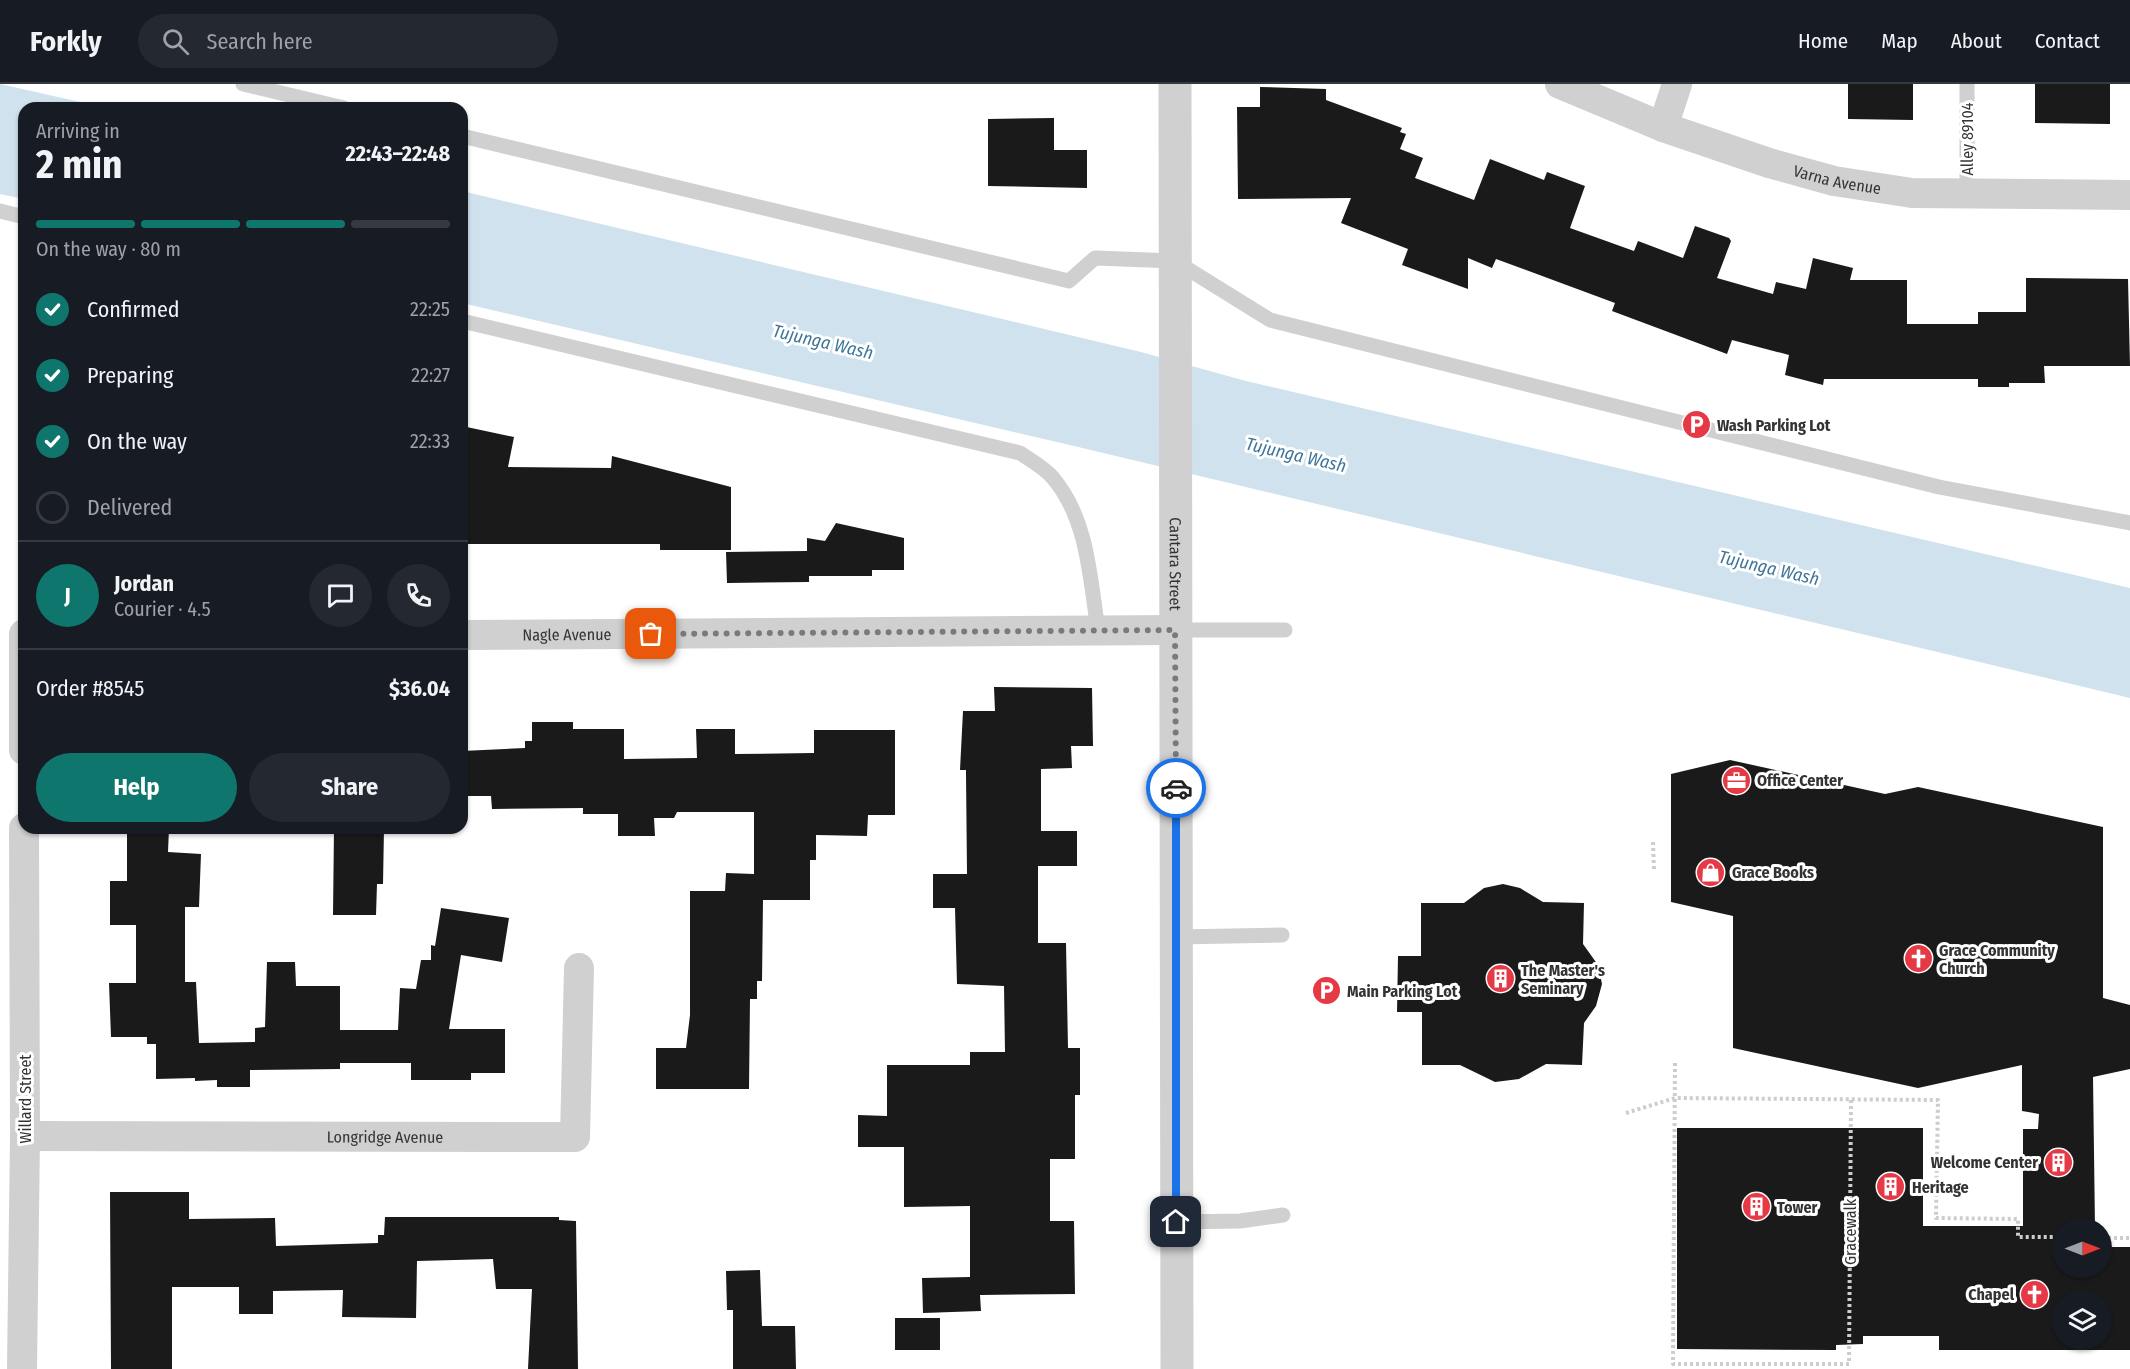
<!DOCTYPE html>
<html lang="en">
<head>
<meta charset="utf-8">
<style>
  :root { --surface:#171b24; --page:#242831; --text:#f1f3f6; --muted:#9ea1a6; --line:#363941; --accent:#0f766e }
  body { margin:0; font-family:"Fira Sans Condensed",sans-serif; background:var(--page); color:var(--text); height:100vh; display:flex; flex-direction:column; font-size:22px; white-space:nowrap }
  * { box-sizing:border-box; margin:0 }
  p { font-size:20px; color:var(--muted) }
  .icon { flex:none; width:33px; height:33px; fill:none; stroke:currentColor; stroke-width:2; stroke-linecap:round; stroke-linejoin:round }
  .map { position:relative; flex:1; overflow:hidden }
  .side { position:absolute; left:18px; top:18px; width:450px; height:732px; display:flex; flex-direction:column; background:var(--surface); border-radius:18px; box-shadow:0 2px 4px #0004 }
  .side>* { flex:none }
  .needle { width:39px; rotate:90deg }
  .controls { position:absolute; left:2052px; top:1134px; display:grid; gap:12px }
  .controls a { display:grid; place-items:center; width:60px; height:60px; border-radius:50%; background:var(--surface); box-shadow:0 2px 4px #0004; font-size:30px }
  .pin { position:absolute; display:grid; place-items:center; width:51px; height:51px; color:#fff; margin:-26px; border-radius:12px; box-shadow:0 3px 9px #0006 }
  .courier { position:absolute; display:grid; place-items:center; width:60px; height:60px; margin:-30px; border:4px solid #1a73e8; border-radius:50%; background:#fff; color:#222; box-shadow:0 2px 8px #0007 }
  .headline em { font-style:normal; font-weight:700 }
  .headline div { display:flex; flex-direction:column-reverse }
  .headline { display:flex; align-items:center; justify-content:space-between; height:102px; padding:0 18px }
  h1 { font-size:39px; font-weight:700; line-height:45px }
  .bar { display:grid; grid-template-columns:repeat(4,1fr); gap:9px 6px; align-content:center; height:72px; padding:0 18px }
  .bar i { height:8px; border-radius:4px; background:var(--line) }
  .bar .selected { background:var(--accent) }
  .bar p { grid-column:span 4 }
  .line { display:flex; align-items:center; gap:15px; padding:0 18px; border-top:2px solid var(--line) }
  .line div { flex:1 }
  .round { display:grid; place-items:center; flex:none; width:63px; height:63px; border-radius:32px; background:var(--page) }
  ol { padding:0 18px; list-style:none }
  li { display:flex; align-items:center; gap:18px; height:66px }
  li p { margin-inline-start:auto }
  li .icon { padding:6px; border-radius:50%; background:var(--accent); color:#fff; stroke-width:4 }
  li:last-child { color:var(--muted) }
  li i { width:33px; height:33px; border:3px solid var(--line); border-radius:50% }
  .cta { display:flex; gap:12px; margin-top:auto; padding:12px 18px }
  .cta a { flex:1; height:69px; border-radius:36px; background:var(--accent); color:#fff; font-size:24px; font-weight:700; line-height:69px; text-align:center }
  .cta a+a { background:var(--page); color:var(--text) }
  header { display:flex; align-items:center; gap:36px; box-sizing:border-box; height:84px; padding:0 30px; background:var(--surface); border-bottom:2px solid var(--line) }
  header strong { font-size:28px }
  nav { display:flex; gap:33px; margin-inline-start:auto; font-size:21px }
  .search { width:420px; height:54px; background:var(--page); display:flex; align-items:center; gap:15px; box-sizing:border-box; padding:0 21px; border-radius:33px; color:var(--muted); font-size:22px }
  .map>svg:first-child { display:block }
  .water { fill:#cfe2ee }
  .building { fill:#1a1a1a; fill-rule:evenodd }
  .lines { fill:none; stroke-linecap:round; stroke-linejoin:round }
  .path { stroke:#cdcdcd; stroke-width:4; stroke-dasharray:3 3; stroke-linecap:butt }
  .service { stroke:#d0d0d0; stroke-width:15 }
  .minor { stroke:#d0d0d0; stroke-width:30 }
  .tertiary { stroke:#d0d0d0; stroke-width:33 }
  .done { stroke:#7a7a7a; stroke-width:6; stroke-dasharray:0 10.8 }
  .route { stroke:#1a73e8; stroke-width:8 }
  .labels { text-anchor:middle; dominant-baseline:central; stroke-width:6; stroke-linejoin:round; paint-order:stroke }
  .street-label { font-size:16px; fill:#333; stroke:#fff }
  .poi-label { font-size:16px; font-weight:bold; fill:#333; stroke:#fff; text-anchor:start }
  .water-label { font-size:18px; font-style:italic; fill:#3f7597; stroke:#fff }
</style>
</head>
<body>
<header>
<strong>Forkly</strong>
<div class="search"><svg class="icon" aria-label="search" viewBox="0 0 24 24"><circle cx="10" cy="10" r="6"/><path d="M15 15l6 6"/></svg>Search here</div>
<nav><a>Home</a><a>Map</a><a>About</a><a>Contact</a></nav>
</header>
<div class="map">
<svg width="2130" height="1285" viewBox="0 0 2130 1285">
  <rect width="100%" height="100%" fill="#fff"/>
  <g class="water">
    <path d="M 0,0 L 107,24 L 24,24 L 24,115 L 0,110 Z"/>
    <path d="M 462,107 L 1141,268 L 1246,297 L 2130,504 L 2130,614 L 1074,362 L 462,219 Z"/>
  </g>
  <g class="building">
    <path d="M 1848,0 L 1913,0 L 1913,36 L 1848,35 Z"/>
    <path d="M 2035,0 L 2110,0 L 2110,40 L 2035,39 Z"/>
    <path d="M 1260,3 L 1326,5 L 1326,16 L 1402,44 L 1400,48 L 1406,50 L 1400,65 L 1423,74 L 1415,94 L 1474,116 L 1490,75 L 1544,96 L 1547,88 L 1585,102 L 1570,144 L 1634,167 L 1638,157 L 1683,174 L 1695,142 L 1729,154 L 1731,157 L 1717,194 L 1773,210 L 1776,198 L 1806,205 L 1813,174 L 1853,184 L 1850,196 L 1907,196 L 1907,240 L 1978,240 L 1978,228 L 2026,228 L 2026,194 L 2128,195 L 2130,282 L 2044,282 L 2045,299 L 2009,299 L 2009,303 L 1978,303 L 1978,295 L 1824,295 L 1823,301 L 1785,291 L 1789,271 L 1732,256 L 1727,270 L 1612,227 L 1615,219 L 1496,175 L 1492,184 L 1468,174 L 1468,205 L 1402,181 L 1408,165 L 1341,139 L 1351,114 L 1238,115 L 1237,23 L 1260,23 Z"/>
    <path d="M 1054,34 L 1054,66 L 1087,66 L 1087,104 L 988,102 L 988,35 Z"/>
    <path d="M 462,342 L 514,353 L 508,383 L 611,384 L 612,372 L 731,403 L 731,466 L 660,466 L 660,460 L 462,460 Z"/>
    <path d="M 836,439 L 904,454 L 904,486 L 872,486 L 872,492 L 809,492 L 809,498 L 727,499 L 726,468 L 807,467 L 807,454 L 825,457 Z"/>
    <path d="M 994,603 L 1092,604 L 1093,662 L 1071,662 L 1072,684 L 1041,685 L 1041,747 L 1077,747 L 1077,782 L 1038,782 L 1038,859 L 1066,859 L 1068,964 L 1080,964 L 1080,1011 L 1075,1011 L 1075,1075 L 1050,1075 L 1050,1137 L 1074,1137 L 1075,1210 L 980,1211 L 981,1227 L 923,1229 L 922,1194 L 970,1193 L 970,1122 L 904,1123 L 904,1063 L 858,1063 L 858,1031 L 887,1032 L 887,981 L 970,981 L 970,968 L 1005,968 L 1004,902 L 957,900 L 955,824 L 933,824 L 933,790 L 967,790 L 966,690 L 966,686 L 960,686 L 963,627 L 995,627 Z"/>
    <path d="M 532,638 L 573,638 L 573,645 L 624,645 L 624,675 L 697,674 L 696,645 L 735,645 L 735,670 L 814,669 L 814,646 L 895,646 L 895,731 L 868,731 L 867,752 L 816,751 L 816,776 L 810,776 L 810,816 L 763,816 L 762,897 L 757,897 L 757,915 L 750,915 L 749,1005 L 656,1005 L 656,964 L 686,964 L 690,931 L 690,807 L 725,807 L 726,789 L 754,790 L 754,728 L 677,728 L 674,734 L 654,734 L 655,752 L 618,752 L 618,730 L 583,730 L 583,724 L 492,725 L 491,712 L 462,712 L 462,667 L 525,664 L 525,657 L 532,657 Z"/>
    <path d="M 1730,676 L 1885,710 L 1918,703 L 2103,743 L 2103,914 L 2130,921 L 2130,985 L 2093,993 L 2095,1144 L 2062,1144 L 2062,1184 L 2102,1184 L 2102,1163 L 2130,1163 L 2130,1266 L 1939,1266 L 1939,1252 L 1863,1252 L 1863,1260 L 1836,1261 L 1836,1266 L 1677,1265 L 1677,1044 L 1923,1044 L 1923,1142 L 2023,1142 L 2023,1045 L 2038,1045 L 2039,1030 L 2022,1027 L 2022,981 L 1918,1004 L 1733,964 L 1733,832 L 1671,818 L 1671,690 ZM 2062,1216 L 2102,1216 L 2102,1256 L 2062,1256 Z"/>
    <path d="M 127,744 L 169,744 L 168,768 L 201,770 L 199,823 L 185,823 L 185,898 L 196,898 L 199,959 L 255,958 L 255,944 L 265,943 L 267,878 L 295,878 L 296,902 L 340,902 L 340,946 L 398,946 L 400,904 L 416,905 L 421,876 L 431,876 L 431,861 L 435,862 L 441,824 L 509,834 L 502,878 L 461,871 L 449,945 L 505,945 L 505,989 L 471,989 L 471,996 L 411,996 L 411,979 L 340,979 L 340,985 L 250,986 L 250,1003 L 217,1003 L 217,996 L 195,997 L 195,994 L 156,995 L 156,960 L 147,960 L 147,953 L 111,953 L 109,899 L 136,899 L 136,841 L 110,841 L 110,797 L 127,797 Z"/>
    <path d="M 334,744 L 384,744 L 383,800 L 377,800 L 376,831 L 333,831 Z"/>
    <path d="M 1503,800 L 1520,804 L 1543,818 L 1584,819 L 1583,860 L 1598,881 L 1602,900 L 1596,922 L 1584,939 L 1582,981 L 1546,980 L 1519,995 L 1495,998 L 1460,981 L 1422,981 L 1422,928 L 1397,928 L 1398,872 L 1421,872 L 1421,819 L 1464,819 L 1484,804 Z"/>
    <path d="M 110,1108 L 189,1108 L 189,1135 L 275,1134 L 276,1162 L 378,1159 L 378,1151 L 384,1151 L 385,1133 L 559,1133 L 559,1136 L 576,1137 L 578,1285 L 528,1285 L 532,1205 L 496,1205 L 493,1175 L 417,1177 L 416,1234 L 342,1233 L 343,1206 L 273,1207 L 273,1230 L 239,1230 L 239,1203 L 172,1203 L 172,1285 L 111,1285 Z"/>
    <path d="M 760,1186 L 762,1242 L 795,1242 L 796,1285 L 733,1285 L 733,1226 L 727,1226 L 726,1187 Z"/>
    <rect x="895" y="1234" width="45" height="32"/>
  </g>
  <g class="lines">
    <g class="path">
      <path d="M 1653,758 L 1654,786"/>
      <path d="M 1675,979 L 1673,1280 L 1849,1280 L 1851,1015"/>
      <path d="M 1626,1029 L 1675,1014 L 1938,1016 L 1936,1134 L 2018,1135 L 2018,1153 L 2062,1153"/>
      <path d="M 2102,1154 L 2130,1154"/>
    </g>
    <g class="service">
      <path d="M 243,0 L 344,24"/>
      <path d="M 1967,0 L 1967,109"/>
      <path d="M 462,52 L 1069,197 L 1095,174 L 1175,177 L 1270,236 L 1939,403 L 2130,439"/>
      <path d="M 0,127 L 24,133"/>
      <path d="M 462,237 L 1020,369 C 1030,376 1045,384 1053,394 C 1088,435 1090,495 1098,546"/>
      <path d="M 1175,546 L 1285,546"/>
      <path d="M 1176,853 L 1282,851"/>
      <path d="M 1176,1138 L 1240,1137 L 1283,1131"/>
    </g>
    <g class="minor">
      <path id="s1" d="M 1560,0 L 1663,43 L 1769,79 L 1834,97 L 1912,109 L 2130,111"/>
      <path d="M 1663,43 L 1677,0"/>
      <path d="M 24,550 L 24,666"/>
      <path id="s2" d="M 462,551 L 1175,546"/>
      <path id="s3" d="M 25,1052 L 575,1053 L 579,884"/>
      <path d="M 22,1285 L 25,1052 L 24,744"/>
    </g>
    <path class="tertiary" id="s4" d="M 1175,0 L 1177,1285"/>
  </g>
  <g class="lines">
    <path class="done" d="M 651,550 L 1175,546 L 1176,704"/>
    <path class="route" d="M 1176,704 L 1176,1138"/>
  </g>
  <defs>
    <symbol id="parking-disc" viewBox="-11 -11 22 22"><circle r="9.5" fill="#e63946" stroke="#fff"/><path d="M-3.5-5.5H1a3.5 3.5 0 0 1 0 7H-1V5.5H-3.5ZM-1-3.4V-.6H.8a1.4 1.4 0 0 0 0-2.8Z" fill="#fff"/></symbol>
    <symbol id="office-disc" viewBox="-11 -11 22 22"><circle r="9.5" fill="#e63946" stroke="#fff"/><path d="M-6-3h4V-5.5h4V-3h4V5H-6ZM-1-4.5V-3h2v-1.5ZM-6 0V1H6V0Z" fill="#fff"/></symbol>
    <symbol id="shop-disc" viewBox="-11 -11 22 22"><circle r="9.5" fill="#e63946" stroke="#fff"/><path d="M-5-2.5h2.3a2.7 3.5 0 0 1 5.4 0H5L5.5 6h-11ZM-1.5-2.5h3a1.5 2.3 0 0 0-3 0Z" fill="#fff"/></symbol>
    <symbol id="church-disc" viewBox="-11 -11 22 22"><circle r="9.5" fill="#e63946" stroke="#fff"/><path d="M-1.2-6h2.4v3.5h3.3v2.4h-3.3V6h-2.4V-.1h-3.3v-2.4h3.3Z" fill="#fff"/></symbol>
    <symbol id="building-disc" viewBox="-11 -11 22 22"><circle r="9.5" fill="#e63946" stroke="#fff"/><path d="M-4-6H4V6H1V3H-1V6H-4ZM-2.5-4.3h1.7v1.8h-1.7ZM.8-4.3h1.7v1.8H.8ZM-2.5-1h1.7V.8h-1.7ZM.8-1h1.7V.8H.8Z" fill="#fff"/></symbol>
  </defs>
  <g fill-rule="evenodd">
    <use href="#parking-disc" x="1680" y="324" width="33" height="33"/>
    <use href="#office-disc" x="1720" y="680" width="33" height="33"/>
    <use href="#shop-disc" x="1694" y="772" width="33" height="33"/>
    <use href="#church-disc" x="1902" y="858" width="33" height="33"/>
    <use href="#building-disc" x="1484" y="878" width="33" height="33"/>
    <use href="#parking-disc" x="1310" y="890" width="33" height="33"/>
    <use href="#building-disc" x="2042" y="1062" width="33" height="33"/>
    <use href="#building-disc" x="1874" y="1086" width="33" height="33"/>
    <use href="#building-disc" x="1740" y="1106" width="33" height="33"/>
    <use href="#church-disc" x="2018" y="1194" width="33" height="33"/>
  </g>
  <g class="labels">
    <g class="street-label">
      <text transform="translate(1967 55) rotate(-90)">Alley 89104</text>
      <text stroke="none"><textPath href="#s1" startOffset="294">Varna Avenue</textPath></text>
      <text stroke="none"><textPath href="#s4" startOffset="480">Cantara Street</textPath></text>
      <text stroke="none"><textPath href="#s2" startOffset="105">Nagle Avenue</textPath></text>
      <text transform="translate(25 1015) rotate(-90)">Willard Street</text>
      <text stroke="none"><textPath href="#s3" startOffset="360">Longridge Avenue</textPath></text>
      <text transform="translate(1850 1148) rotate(-90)">Gracewalk</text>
    </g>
    <g class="poi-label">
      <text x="1717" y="341">Wash Parking Lot</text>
      <text x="1757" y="696">Office Center</text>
      <text x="1732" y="788">Grace Books</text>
      <text x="1939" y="866">Grace Community<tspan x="1939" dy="18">Church</tspan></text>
      <text x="1521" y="886">The Master's<tspan x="1521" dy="18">Seminary</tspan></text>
      <text x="1347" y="907">Main Parking Lot</text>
      <text x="2038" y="1078" text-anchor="end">Welcome Center</text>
      <text x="1912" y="1103">Heritage</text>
      <text x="1777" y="1123">Tower</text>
      <text x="2014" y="1210" text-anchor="end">Chapel</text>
    </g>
    <g class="water-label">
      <text transform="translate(823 258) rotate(13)">Tujunga Wash</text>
      <text transform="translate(1296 371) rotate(13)">Tujunga Wash</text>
      <text transform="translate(1769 484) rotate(13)">Tujunga Wash</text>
    </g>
  </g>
</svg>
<div class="controls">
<a><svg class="needle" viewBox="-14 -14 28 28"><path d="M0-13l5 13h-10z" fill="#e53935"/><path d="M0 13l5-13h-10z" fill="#9ea1a6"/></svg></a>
<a><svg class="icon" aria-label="layers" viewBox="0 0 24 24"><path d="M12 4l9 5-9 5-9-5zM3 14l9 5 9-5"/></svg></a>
</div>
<div class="pin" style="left:651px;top:550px;background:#ea580c"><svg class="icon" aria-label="bag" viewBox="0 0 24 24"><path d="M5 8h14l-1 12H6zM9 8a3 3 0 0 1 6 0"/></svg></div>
<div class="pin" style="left:1176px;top:1138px;background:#1f2937"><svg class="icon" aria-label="home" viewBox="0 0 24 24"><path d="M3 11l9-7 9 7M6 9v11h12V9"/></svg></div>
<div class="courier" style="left:1176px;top:704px"><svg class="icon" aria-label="car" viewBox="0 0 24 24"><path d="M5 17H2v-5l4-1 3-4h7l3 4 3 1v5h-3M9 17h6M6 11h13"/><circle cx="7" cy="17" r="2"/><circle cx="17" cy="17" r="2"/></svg></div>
<section class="side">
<div class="headline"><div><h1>2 min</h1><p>Arriving in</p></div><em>22:43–22:48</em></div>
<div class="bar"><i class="selected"></i><i class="selected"></i><i class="selected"></i><i></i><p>On the way · 80 m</p></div>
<ol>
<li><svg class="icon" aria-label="check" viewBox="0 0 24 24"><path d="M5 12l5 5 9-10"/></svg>Confirmed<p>22:25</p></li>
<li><svg class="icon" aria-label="check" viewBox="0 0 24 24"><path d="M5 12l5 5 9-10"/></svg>Preparing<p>22:27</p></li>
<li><svg class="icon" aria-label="check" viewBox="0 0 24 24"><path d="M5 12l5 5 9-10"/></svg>On the way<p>22:33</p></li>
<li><i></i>Delivered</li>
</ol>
<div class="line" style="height:108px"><b class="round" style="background:var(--accent);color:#fff">J</b><div><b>Jordan</b><p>Courier · 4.5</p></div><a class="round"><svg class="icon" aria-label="chat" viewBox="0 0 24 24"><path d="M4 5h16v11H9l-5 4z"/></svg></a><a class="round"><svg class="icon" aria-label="phone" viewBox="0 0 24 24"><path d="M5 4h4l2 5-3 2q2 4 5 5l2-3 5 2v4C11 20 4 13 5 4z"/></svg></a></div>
<div class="line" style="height:78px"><div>Order #8545</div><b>$36.04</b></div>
<div class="cta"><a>Help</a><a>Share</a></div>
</section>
</div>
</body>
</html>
